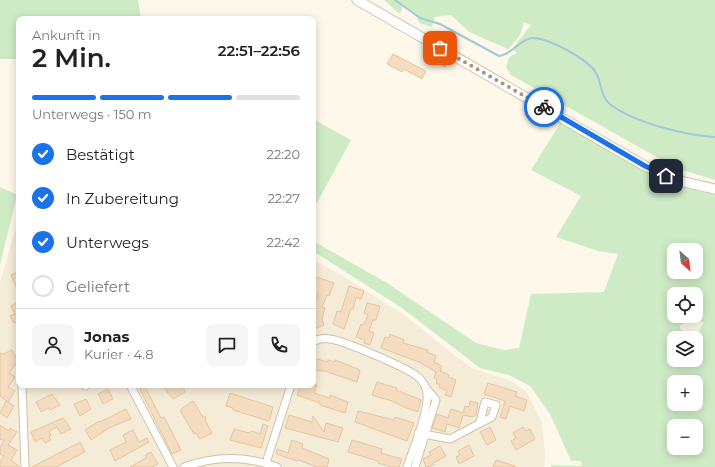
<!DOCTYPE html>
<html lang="de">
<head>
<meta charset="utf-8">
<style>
  :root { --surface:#fff; --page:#f6f6f6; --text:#222; --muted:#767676; --line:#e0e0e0; --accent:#1a73e8 }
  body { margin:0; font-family:Montserrat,sans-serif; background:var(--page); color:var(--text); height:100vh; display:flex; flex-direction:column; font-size:15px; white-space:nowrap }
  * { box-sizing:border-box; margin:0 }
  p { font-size:13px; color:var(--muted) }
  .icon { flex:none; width:22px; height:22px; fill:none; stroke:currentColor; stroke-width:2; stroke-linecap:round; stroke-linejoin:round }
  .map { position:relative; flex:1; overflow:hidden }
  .sheet { position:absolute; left:16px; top:16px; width:300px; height:372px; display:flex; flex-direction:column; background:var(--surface); border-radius:8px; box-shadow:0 2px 10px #0003 }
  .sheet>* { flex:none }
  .needle { width:26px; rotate:152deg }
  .buttons { position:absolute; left:667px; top:243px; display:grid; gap:8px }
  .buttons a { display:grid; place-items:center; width:36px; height:36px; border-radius:8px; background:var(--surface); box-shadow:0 2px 10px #0003; font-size:20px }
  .pin { position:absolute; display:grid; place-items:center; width:34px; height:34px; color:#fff; margin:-17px; border-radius:8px; box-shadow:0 2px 6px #0006 }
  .courier { position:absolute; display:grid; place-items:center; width:40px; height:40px; margin:-20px; border:3px solid #1a73e8; border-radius:50%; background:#fff; color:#222; box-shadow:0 1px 5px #0007 }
  .summary em { font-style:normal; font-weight:600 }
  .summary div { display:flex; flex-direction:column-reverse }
  .summary { display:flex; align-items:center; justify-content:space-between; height:68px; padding:0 16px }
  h1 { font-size:26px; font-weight:600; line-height:30px }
  .bar { display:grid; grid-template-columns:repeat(4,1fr); gap:6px 4px; align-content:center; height:48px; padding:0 16px }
  .bar i { height:5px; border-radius:3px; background:var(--line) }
  .bar .on { background:var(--accent) }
  .bar p { grid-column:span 4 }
  .line { display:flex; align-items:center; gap:10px; padding:0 16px; border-top:1px solid var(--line) }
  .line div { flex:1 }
  .round { display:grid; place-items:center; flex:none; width:42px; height:42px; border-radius:8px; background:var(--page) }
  ol { padding:0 16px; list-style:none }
  li { display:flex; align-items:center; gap:12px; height:44px }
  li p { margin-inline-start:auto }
  li .icon { padding:4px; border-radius:50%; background:var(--accent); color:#fff; stroke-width:4 }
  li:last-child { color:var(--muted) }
  li i { width:22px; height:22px; border:2px solid var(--line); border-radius:50% }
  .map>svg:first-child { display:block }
  .residential { fill:#f5ecd7 }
  .green { fill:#cfebc6; fill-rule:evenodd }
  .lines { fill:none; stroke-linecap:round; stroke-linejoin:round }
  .stream { stroke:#a2c8d9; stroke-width:2 }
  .building { fill:#f3dcc0; stroke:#e6c5a0 }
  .street-casing { stroke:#cfc2ad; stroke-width:9 }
  .secondary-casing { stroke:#d2c3ab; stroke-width:11 }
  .street { stroke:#fff; stroke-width:7 }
  .secondary { stroke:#fff; stroke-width:9 }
  .done { stroke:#a79682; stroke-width:4; stroke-dasharray:0 7.2 }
  .route { stroke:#1a73e8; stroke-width:5 }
</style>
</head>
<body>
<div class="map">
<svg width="715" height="467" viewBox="0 0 715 467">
  <rect width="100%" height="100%" fill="#fdf8e9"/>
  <path class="residential" d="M 19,216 L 19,385 L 313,385 L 313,260 L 343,276 L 404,315 L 471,368 L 511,381 L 526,391 L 542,423 L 545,454 L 544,467 L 0,467 L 0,283 Z"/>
  <g class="green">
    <path d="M 0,0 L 138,0 L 141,19 L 19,19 L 19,59 L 0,59 Z"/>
    <path d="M 384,0 L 715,0 L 715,180 L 676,168 L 511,75 L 506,67 L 509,57 L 517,53 L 512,49 L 531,25 L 523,22 C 524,33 515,42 508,49 L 469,32 L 451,15 L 435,17 L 432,27 L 419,23 L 416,14 L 404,6 L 404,3 L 400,14 Z"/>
    <path d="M 313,119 L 351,140 L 313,210 Z"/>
    <path d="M 561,122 L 652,174 L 683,186 L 715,193 L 715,467 L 551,467 L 551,465 L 582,466 L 581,461 L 571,461 L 550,414 L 530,386 L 509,375 L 480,368 L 402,308 L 313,251 L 313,241 L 387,283 L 476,343 L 504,350 L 519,348 L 531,294 L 604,292 L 618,254 L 598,251 L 556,237 L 581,196 L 531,170 ZM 674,250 L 696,250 L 696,272 L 674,272 ZM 674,294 L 696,294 L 696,316 L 674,316 ZM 688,320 L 704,322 L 695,338 L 696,360 L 674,360 L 674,338 L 687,338 L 679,326 ZM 674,382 L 696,382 L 696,404 L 674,404 ZM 674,426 L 696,426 L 696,448 L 674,448 Z"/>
    <path d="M 0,187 L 17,195 L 0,265 Z"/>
  </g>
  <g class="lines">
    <path class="stream" d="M 395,0 L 420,18 L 440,24 L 499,56 C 513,54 521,38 533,38 C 548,38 588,59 596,73 C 602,83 600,97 611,105 C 636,123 684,135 715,137"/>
  </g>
  <g class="building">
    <path d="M 426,49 L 448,61 L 445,67 L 423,55 Z"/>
    <path d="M 393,54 L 426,71 L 422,79 L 404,69 L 402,72 L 387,64 Z"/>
    <path d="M 19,271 L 19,294 L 11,275 Z"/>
    <path d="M 313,276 L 334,283 L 329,296 L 327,295 L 322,307 L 325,308 L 322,319 L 324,325 L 316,328 L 313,321 L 313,312 L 318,293 L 313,291 Z"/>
    <path d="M 349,286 L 364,291 L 361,299 L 356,297 L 353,309 L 351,309 L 344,329 L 333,324 L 337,311 L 341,312 Z"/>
    <path d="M 19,302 L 19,322 L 14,323 L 10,316 L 15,314 L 11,306 Z"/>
    <path d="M 367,303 L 380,306 L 376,320 L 373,320 L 369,331 L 374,333 L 370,345 L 364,343 L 365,340 L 356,337 L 361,324 L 364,325 L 368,315 L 364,313 Z"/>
    <path d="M 390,334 L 404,340 L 403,343 L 428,350 L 427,352 L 436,356 L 434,362 L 442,366 L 440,371 L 449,375 L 448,377 L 456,380 L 451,397 L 445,395 L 447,391 L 439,387 L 440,385 L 436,383 L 437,380 L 434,378 L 436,372 L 419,362 L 381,348 L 385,337 L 389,338 Z"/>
    <path d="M 12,350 L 18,361 L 9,373 L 15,377 L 8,387 L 15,391 L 8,402 L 0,396 L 0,353 L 3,354 Z"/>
    <path d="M 313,358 L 328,362 L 328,360 L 335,362 L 335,360 L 358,369 L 360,371 L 357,382 L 325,371 L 313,370 Z"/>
    <path d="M 377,382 L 397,388 L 396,390 L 421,400 L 418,412 L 404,407 L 392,401 L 372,395 Z"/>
    <path d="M 488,383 L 517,392 L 515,396 L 527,400 L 524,411 L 510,406 L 506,419 L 500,417 L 505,401 L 484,394 Z"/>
    <path d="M 138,385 L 144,385 L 161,418 L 164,417 L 181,450 L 172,454 Z"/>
    <path d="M 166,385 L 182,385 L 185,392 L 173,399 L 164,388 L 167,387 Z"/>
    <path d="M 301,385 L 317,385 L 314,393 L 330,398 L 330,395 L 348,402 L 345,413 L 320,405 L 320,403 L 297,395 Z"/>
    <path d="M 108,389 L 113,399 L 103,404 L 98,394 Z"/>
    <path d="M 230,393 L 273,407 L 269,421 L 233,410 L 233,408 L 226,406 Z"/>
    <path d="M 52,394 L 60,405 L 50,410 L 48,408 L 41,412 L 36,402 Z"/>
    <path d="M 86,399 L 91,409 L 80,416 L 74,404 Z"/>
    <path d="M 6,401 L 14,406 L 7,418 L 0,413 Z"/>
    <path d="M 193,401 L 203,417 L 206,417 L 205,420 L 212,433 L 200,439 L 196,433 L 194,434 L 181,412 L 181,409 Z"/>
    <path d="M 470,401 L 478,403 L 476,415 L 473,417 L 463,415 L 459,428 L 447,424 L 445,432 L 432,428 L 437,414 L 448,418 L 451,409 L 463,413 L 465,406 L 469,407 Z"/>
    <path d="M 126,409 L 131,419 L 109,428 L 91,440 L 85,430 L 99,421 L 100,422 Z"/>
    <path d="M 358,411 L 394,420 L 395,417 L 414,423 L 407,441 L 355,422 Z"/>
    <path d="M 289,415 L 312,422 L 313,416 L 324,432 L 326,423 L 343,428 L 338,442 L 285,428 Z"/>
    <path d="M 63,418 L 71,429 L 61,434 L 57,427 L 49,431 L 51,436 L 49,437 L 51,440 L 45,443 L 42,438 L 35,442 L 31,432 Z"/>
    <path d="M 263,424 L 268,426 L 261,448 L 230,440 L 234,429 L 249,433 L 252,431 L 260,434 Z"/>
    <path d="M 0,425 L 9,431 L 10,428 L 17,432 L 8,445 L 17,450 L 11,460 L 20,467 L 0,467 L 0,462 L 4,456 L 0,454 L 0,447 L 4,441 L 0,439 Z"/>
    <path d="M 490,427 L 496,440 L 487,445 L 480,432 Z"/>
    <path d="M 523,427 L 526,431 L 530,429 L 535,439 L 516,450 L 511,441 L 516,438 L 513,433 Z"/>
    <path d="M 133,430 L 139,442 L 147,438 L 149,442 L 115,461 L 110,450 L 126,442 L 123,435 Z"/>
    <path d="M 292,440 L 303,444 L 302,448 L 329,459 L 327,467 L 317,467 L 298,460 L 297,461 L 276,454 L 277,449 L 288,453 Z"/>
    <path d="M 352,440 L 382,449 L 381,453 L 402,459 L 399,467 L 391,467 L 378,463 L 378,461 L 348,452 Z"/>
    <path d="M 80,442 L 85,452 L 56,467 L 32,467 Z"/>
    <path d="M 469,445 L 474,456 L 459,464 L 456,457 L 460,455 L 458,451 Z"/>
    <path d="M 440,446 L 446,456 L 433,463 L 434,465 L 426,467 L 423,459 L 431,455 L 429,452 Z"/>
    <path d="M 151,452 L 158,464 L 152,467 L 130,467 L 146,458 L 145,455 Z"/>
    <path d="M 496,460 L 515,466 L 515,467 L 493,467 Z"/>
  </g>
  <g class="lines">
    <defs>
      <g id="street">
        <path d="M 313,342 C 319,338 324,338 330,339 C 345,341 405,367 417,376 C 421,379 424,384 426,388 C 432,405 413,449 407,467"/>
        <path d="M 22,385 L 25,467"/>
        <path d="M 130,385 L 173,467"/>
        <path d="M 85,386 L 87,385"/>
        <path d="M 418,433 L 450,439 L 492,417 L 496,405 L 485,402 L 480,422"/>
        <path d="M 266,463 L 291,385"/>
        <path d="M 184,467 C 215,456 247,456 277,467"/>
        <path d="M 415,467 L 436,400 L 426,388"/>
      </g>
      <path id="secondary" d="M 357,0 L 645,166 L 676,180 L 715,189"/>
    </defs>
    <use href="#street" class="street-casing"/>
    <use href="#secondary" class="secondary-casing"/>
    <use href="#street" class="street"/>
    <use href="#secondary" class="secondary"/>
  </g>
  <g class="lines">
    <path class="done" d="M 440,48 L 544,107"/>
    <path class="route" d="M 544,107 L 645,166 L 666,176"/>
  </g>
</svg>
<div class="buttons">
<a><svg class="needle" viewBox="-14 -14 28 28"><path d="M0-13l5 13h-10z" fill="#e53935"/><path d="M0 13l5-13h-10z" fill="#767676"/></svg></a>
<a><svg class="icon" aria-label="locate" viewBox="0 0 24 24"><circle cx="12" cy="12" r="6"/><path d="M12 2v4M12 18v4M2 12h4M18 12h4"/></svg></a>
<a><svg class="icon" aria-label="layers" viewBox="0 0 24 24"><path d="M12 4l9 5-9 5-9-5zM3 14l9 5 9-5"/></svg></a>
<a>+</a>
<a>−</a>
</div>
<div class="pin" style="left:440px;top:48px;background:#ea580c"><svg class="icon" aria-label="bag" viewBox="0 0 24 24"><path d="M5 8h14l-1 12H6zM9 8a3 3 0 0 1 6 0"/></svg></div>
<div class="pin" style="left:666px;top:176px;background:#1f2937"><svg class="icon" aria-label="home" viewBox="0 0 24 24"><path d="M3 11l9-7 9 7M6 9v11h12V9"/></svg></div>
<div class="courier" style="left:544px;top:107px"><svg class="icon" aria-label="bike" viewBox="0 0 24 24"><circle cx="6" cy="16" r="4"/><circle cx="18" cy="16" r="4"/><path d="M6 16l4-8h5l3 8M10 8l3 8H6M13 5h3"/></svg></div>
<section class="sheet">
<div class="summary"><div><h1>2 Min.</h1><p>Ankunft in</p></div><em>22:51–22:56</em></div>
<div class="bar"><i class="on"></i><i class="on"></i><i class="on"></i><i></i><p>Unterwegs · 150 m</p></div>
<ol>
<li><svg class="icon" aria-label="check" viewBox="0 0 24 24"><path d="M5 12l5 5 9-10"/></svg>Bestätigt<p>22:20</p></li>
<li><svg class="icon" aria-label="check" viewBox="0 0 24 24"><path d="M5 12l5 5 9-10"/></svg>In Zubereitung<p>22:27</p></li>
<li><svg class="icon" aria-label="check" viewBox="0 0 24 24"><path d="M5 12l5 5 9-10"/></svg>Unterwegs<p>22:42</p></li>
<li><i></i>Geliefert</li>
</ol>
<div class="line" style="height:72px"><a class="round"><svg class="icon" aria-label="person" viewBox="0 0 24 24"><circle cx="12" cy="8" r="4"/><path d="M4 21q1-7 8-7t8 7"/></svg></a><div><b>Jonas</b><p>Kurier · 4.8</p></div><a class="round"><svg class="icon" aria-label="chat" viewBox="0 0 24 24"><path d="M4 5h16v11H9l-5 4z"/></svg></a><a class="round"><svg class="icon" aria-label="phone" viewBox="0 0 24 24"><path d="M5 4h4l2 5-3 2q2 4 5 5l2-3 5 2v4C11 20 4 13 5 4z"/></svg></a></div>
</section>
</div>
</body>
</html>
